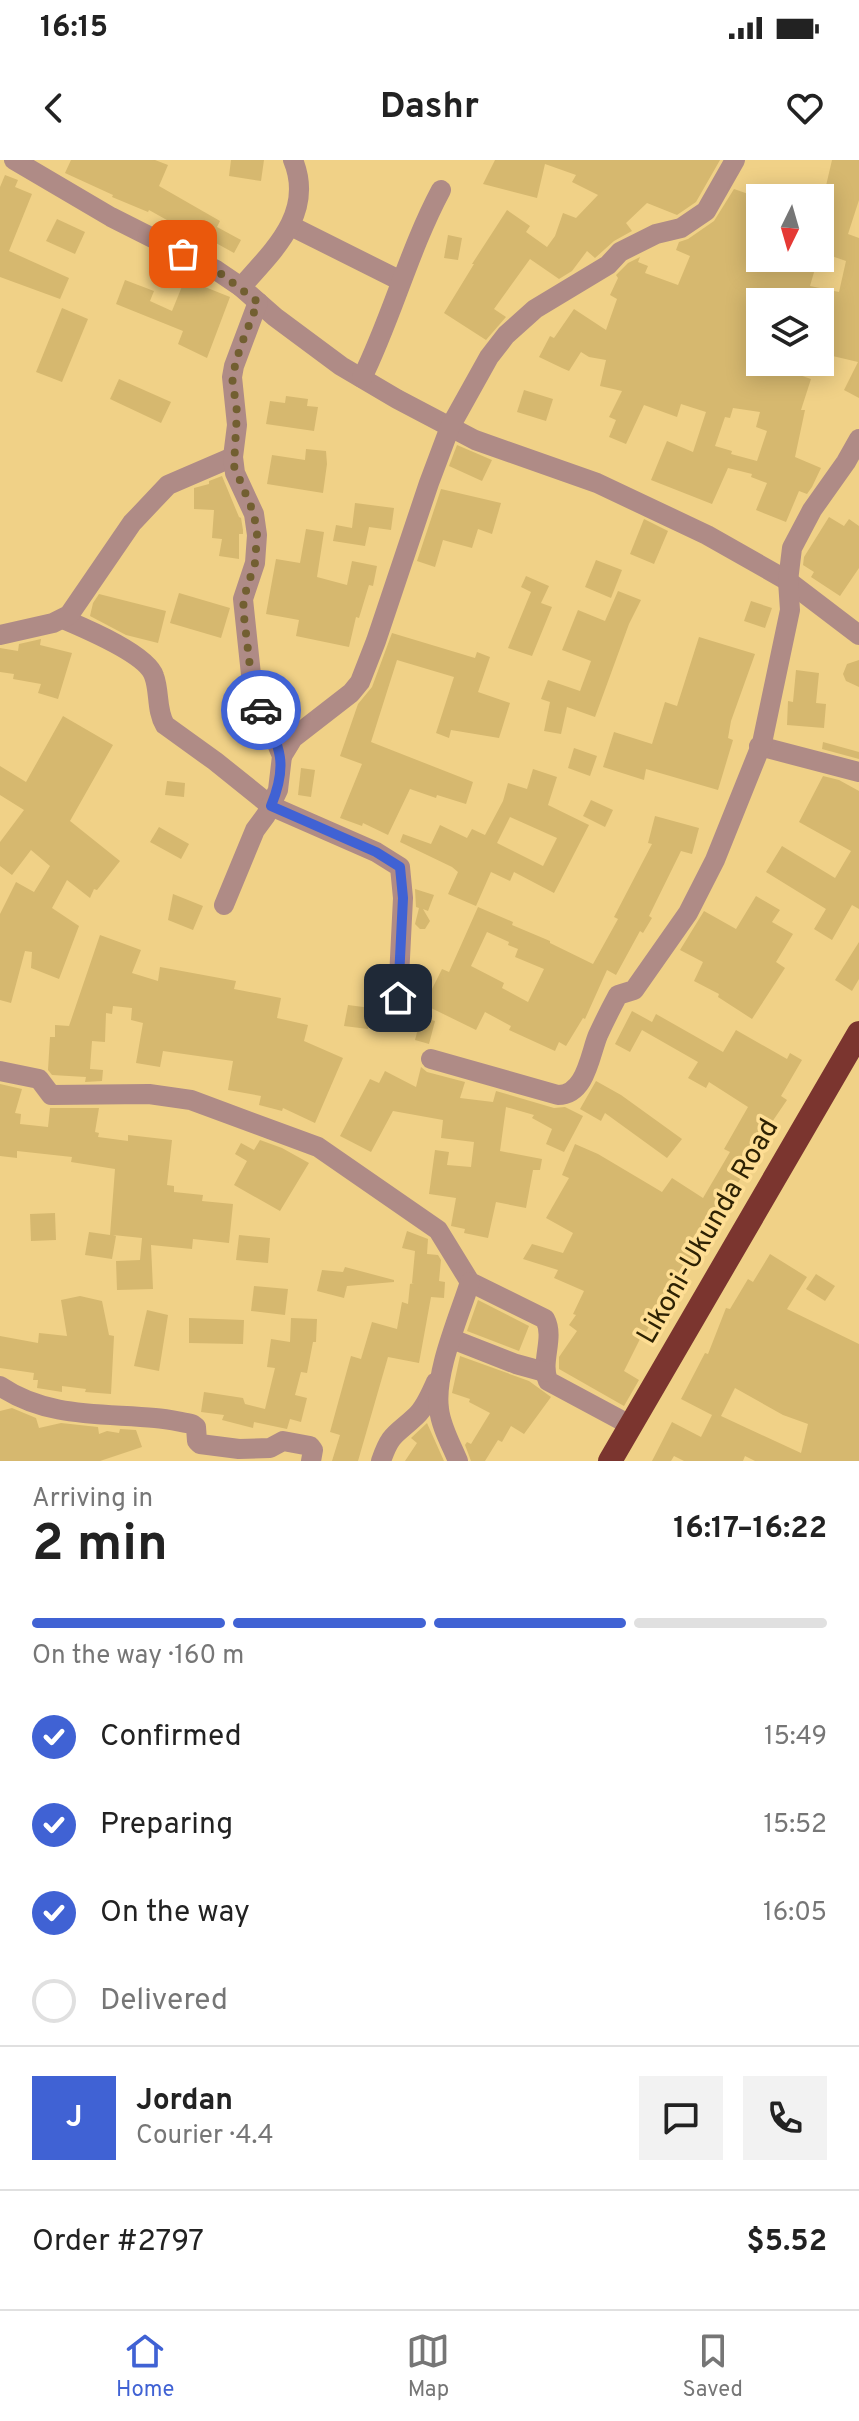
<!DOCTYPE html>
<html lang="en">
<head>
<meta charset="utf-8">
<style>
  :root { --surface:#fff; --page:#f2f2f2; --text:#222; --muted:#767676; --line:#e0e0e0; --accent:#4062d4 }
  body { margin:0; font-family:Overpass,sans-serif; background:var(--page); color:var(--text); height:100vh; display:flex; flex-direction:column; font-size:30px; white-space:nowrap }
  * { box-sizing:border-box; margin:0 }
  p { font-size:26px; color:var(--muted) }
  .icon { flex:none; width:44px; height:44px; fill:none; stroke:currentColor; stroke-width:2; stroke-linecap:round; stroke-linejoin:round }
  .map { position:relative; height:1301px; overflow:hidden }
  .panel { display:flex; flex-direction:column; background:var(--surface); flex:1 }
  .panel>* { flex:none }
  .needle { width:52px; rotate:185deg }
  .tools { position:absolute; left:746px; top:24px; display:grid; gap:16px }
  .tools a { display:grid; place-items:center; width:88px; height:88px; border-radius:0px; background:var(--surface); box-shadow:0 4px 20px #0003; font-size:40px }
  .pin { position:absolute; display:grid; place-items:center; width:68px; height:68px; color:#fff; margin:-34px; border-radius:16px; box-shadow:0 4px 12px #0006 }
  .courier { position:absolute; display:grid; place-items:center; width:80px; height:80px; margin:-40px; border:6px solid #4062d4; border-radius:50%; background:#fff; color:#222; box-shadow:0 2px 10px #0007 }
  .headline em { font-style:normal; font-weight:700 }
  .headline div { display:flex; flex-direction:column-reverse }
  .headline { display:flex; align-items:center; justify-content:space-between; height:136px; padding:0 32px }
  h1 { font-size:52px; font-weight:700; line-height:60px }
  .bar { display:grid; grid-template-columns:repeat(4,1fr); gap:12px 8px; align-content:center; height:96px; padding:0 32px }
  .bar i { height:10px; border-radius:6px; background:var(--line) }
  .bar .active { background:var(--accent) }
  .bar p { grid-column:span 4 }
  .line { display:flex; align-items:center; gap:20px; padding:0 32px; border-top:2px solid var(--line) }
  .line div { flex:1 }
  .round { display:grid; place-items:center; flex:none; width:84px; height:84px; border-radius:0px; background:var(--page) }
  ol { padding:0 32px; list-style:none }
  li { display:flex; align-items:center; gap:24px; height:88px }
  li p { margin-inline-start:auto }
  li .icon { padding:8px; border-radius:50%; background:var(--accent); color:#fff; stroke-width:4 }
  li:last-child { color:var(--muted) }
  li i { width:44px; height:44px; border:4px solid var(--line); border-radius:50% }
  .status { display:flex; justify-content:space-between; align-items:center; height:56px; padding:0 40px; background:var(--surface); direction:ltr }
  .status svg { height:22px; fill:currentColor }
  header { display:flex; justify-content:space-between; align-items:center; height:104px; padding:0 32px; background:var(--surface); font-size:36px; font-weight:700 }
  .tab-bar { display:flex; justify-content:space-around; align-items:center; height:112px; border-top:2px solid var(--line); background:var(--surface); font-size:22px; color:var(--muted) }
  .tab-bar a { display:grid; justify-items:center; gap:4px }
  .tab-bar .active { color:var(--accent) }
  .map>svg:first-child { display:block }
  .building { fill:#d6b86f; fill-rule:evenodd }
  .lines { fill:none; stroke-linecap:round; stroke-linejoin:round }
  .minor { stroke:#af8b86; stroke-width:20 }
  .highway { stroke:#7b352f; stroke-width:24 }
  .done { stroke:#725f31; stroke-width:8; stroke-dasharray:0 14.4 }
  .route { stroke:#4062d4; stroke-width:10 }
  .labels { text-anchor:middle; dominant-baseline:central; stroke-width:7; stroke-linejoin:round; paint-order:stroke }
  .street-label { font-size:28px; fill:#2e2203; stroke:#fede94 }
</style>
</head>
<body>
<div class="status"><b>16:15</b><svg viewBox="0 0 49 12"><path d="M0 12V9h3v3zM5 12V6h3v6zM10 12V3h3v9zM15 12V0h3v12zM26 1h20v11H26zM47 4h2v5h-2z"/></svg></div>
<header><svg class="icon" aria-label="back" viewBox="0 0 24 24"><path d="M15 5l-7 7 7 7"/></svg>Dashr<svg class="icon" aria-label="heart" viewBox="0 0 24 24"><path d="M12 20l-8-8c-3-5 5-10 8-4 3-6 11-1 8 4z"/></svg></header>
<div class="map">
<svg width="859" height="1301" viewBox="0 0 859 1301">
  <rect width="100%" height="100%" fill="#f0d187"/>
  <g class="building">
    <path d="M 71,0 L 155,0 L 168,5 L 159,26 L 220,61 L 217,67 L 241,80 L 234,93 L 176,61 L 174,64 L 149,50 L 148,52 L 112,37 L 113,35 L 65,13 Z"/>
    <path d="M 231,0 L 264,0 L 261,21 L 229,16 Z"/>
    <path d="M 495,0 L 720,0 L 696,42 L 677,55 L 647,43 L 626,63 L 632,71 L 614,81 L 595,98 L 587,91 L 572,111 L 559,119 L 530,99 L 494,149 L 506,157 L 486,180 L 444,153 L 474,104 L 472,104 L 507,50 L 530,66 L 526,72 L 547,87 L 555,76 L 563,53 L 576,58 L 598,35 L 572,22 L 576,15 L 545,4 L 537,38 L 483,24 Z"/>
    <path d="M 832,0 L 859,0 L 859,40 L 848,74 L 859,78 L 859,238 L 844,230 L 858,202 L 820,193 L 820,142 L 760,142 L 760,202 L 789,202 L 785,210 L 811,219 L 801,250 L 805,250 L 795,297 L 821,308 L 812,327 L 807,334 L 799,331 L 786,362 L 756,350 L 767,323 L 751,317 L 752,314 L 728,308 L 712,344 L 651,320 L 667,281 L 693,292 L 706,252 L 681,244 L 677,257 L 644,245 L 626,284 L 609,277 L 616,260 L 609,257 L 622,231 L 600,226 L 606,200 L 589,197 L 581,192 L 569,211 L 562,208 L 539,197 L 550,176 L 554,178 L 574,149 L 606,170 L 617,139 L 610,135 L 618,118 L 616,115 L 628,103 L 640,97 L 638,102 L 648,106 L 645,113 L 678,125 L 690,96 L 676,90 L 679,82 L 688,79 L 714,61 L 734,29 L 760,38 L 760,98 L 805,98 L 817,102 L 810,126 L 839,132 L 846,101 L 820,92 L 820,38 L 800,38 L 804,24 L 825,30 ZM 733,248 L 760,252 L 756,267 L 767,271 L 757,301 L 731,294 L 732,291 L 715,286 L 725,257 L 730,258 Z"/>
    <path d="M 5,15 L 18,20 L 15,27 L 32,34 L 9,91 L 69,118 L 60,139 L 0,117 L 0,27 Z"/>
    <path d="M 57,59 L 85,72 L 75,94 L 46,81 Z"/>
    <path d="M 448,75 L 462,78 L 458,100 L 444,98 Z"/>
    <path d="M 185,119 L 230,137 L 207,198 L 178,184 L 183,171 L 116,144 L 125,120 L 154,131 L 150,141 L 172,151 Z"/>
    <path d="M 62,148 L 88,159 L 62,222 L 36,212 Z"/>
    <path d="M 119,219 L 171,242 L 161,263 L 110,239 Z"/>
    <path d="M 524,230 L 553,239 L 546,261 L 517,252 Z"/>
    <path d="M 286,236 L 308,239 L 307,246 L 318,247 L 314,271 L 266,264 L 270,241 L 285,243 Z"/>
    <path d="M 457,285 L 492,300 L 482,321 L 449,306 Z"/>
    <path d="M 306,289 L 326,291 L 327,304 L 323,333 L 267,324 L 272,295 L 305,300 Z"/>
    <path d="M 222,316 L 239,357 L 241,358 L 243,370 L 243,374 L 239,374 L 239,399 L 219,396 L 222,379 L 212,378 L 214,350 L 194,349 L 194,328 L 209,324 L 209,321 Z"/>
    <path d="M 441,329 L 501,343 L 492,374 L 478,369 L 472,388 L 443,380 L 435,407 L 417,401 Z"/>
    <path d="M 355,343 L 394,348 L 391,370 L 369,367 L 365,386 L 333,381 L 336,365 L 352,368 Z"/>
    <path d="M 829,357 L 844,366 L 849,359 L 859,366 L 859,408 L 840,436 L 811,417 L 814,412 L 803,405 L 804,397 Z"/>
    <path d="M 644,359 L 668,371 L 654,404 L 630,394 Z"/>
    <path d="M 306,369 L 324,372 L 317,417 L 347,425 L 352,401 L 377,406 L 373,426 L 369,425 L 359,458 L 356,457 L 349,487 L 296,476 L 299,460 L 266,454 L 276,399 L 300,403 Z"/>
    <path d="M 596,400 L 622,410 L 611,438 L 585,427 Z"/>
    <path d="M 526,416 L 549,426 L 541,443 L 552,447 L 532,496 L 508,488 L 531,432 L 521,427 Z"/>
    <path d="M 618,431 L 641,440 L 629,464 L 595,557 L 567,547 L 561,574 L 544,571 L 550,542 L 541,539 L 548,520 L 580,531 L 591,501 L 562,490 L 578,450 L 605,461 Z"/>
    <path d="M 179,433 L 230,448 L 221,478 L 170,463 Z"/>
    <path d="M 99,434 L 166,451 L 158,483 L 126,475 L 90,456 L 93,443 Z"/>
    <path d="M 751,441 L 772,448 L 765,468 L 744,461 Z"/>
    <path d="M 392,473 L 475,498 L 477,492 L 490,497 L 478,532 L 510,543 L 499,578 L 451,570 L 449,578 L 436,573 L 454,517 L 397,500 L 371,582 L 473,622 L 466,644 L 437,635 L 436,638 L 410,629 L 388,675 L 363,663 L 362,666 L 340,658 L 362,604 L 340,596 L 358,544 L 372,527 Z"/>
    <path d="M 699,477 L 755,494 L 731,561 L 728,578 L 733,580 L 718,630 L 646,609 L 644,620 L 603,607 L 614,572 L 652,584 L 665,542 L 677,546 Z"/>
    <path d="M 41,479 L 40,485 L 72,493 L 58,539 L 38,533 L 41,524 L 13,519 L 14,514 L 0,512 L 0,488 L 18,491 L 19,484 Z"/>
    <path d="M 859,500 L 859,527 L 846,521 L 843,514 L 847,504 Z"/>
    <path d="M 796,510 L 819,513 L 816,543 L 826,544 L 824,568 L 787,565 L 788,541 L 793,542 Z"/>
    <path d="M 63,556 L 113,585 L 70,661 L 120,701 L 97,730 L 94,729 L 90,738 L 67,720 L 52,748 L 79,766 L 59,819 L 31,808 L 32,792 L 25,791 L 11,843 L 0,840 L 0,754 L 16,722 L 34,732 L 50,706 L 31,690 L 12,715 L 0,706 L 0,682 L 24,650 L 0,635 L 0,606 L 26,622 Z"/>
    <path d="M 823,582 L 859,592 L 859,599 L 822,589 Z"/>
    <path d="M 574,588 L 597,596 L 590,616 L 568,608 Z"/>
    <path d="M 301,608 L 315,610 L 311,637 L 298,635 Z"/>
    <path d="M 533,609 L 557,617 L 548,645 L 589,665 L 554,733 L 514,712 L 510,721 L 491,712 L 476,746 L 448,734 L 458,712 L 452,707 L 400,682 L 403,674 L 431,684 L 440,665 L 467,678 L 472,669 L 485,675 L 503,641 L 508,623 L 527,629 ZM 510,657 L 557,678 L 543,706 L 497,683 Z"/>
    <path d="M 823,616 L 839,620 L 859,631 L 859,749 L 852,745 L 832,780 L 814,769 L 826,749 L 766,712 L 782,686 L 835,718 L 851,691 L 799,662 Z"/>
    <path d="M 167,621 L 185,623 L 184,637 L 165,635 Z"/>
    <path d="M 591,640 L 613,650 L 605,667 L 583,656 Z"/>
    <path d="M 655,656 L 699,668 L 692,694 L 681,691 L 649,756 L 652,758 L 643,773 L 640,771 L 616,815 L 607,810 L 585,859 L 583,858 L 566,886 L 559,882 L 555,891 L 509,870 L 511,866 L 485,852 L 476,870 L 429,847 L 432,829 L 442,809 L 449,812 L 478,747 L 513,762 L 512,765 L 550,781 L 550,783 L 593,804 L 618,759 L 614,757 L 652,684 L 648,683 ZM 487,772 L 509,782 L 508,785 L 518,789 L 515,797 L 544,809 L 528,842 L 502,828 L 504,823 L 471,806 Z"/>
    <path d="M 159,667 L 189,684 L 181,699 L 150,682 Z"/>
    <path d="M 415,729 L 434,735 L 428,751 L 423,749 L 430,761 L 425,769 L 420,769 L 415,764 L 419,748 L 416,747 Z"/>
    <path d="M 173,734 L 203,746 L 193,770 L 168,760 Z"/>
    <path d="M 756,736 L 780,750 L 772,762 L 793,774 L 776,802 L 785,808 L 752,859 L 718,837 L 719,834 L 694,821 L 703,802 L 680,790 L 704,751 L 736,769 Z"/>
    <path d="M 100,775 L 141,790 L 132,813 L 158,821 L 160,807 L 236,821 L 234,829 L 281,838 L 277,858 L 308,865 L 304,881 L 343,898 L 315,963 L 283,948 L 282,951 L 259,945 L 261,936 L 228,930 L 233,901 L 163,891 L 160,907 L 136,903 L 143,863 L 131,860 L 132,848 L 113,846 L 112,854 L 106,853 L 105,882 L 92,881 L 90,909 L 103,910 L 102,921 L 85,922 L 86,917 L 52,915 L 48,910 L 50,877 L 55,877 L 55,865 L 69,866 Z"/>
    <path d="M 859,782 L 859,819 L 852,831 L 835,820 Z"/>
    <path d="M 348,845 L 371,848 L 368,869 L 344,866 Z"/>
    <path d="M 632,851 L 652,862 L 656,854 L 723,892 L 736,870 L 787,899 L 790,893 L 802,900 L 781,936 L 787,940 L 772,962 L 768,959 L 741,1005 L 747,1008 L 725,1044 L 720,1041 L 692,1083 L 700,1088 L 685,1113 L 680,1110 L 646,1172 L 644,1171 L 624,1211 L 639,1220 L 624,1246 L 559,1209 L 559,1197 L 577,1171 L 569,1165 L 576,1155 L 573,1154 L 584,1131 L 554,1118 L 558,1110 L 523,1099 L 532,1084 L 563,1093 L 573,1073 L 546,1058 L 569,1018 L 562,1015 L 575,984 L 598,994 L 662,1032 L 672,1018 L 703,1038 L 730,992 L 724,989 L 748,947 L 709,922 L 706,928 L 688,918 L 698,902 L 642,870 L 630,892 L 615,884 Z"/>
    <path d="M 421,857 L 435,861 L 429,884 L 415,880 Z"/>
    <path d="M 421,907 L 427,912 L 465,922 L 460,938 L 493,942 L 496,931 L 554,948 L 565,947 L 583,956 L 564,992 L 546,984 L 552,969 L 532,958 L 534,955 L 506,947 L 500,991 L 542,999 L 540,1010 L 533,1010 L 526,1048 L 496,1042 L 488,1078 L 464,1073 L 465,1069 L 451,1066 L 456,1038 L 429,1034 L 435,990 L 449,992 L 447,1005 L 471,1007 L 474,982 L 441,978 L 443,960 L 393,951 L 371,992 L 340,976 L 370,919 L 379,923 L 385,911 L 416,927 Z"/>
    <path d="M 596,921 L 621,935 L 682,979 L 667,998 L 605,953 L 601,961 L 580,949 Z"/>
    <path d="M 0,924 L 22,929 L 15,953 L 21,954 L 20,964 L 48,967 L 50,948 L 99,948 L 95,972 L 99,973 L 98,977 L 128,981 L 128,975 L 172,980 L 167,1025 L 174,1026 L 174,1032 L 203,1035 L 202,1041 L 233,1044 L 229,1083 L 193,1079 L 192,1089 L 151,1085 L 153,1129 L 117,1130 L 116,1101 L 140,1100 L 142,1078 L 113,1075 L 116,1076 L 112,1099 L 85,1095 L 89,1072 L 110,1075 L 115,1009 L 71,1002 L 72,997 L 17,991 L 17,998 L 0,996 Z"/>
    <path d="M 260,980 L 282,988 L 309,1003 L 280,1051 L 234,1025 L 247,1001 L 235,994 L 241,983 L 254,990 Z"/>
    <path d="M 55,1053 L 56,1080 L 31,1081 L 30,1054 Z"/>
    <path d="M 407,1071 L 428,1079 L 427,1094 L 438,1095 L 441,1100 L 439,1121 L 445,1122 L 444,1138 L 431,1137 L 419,1203 L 388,1197 L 358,1301 L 332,1301 L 340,1275 L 330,1272 L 351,1196 L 361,1199 L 372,1162 L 397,1169 L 402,1142 L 408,1144 L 410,1124 L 414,1123 L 412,1123 L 415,1091 L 402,1088 Z"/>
    <path d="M 239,1075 L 270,1078 L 268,1103 L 236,1100 Z"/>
    <path d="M 770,1094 L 807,1117 L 787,1149 L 859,1184 L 859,1301 L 755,1301 L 745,1296 L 743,1301 L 684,1301 L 674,1296 L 671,1301 L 652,1301 L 672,1262 L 701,1277 L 712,1255 L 681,1239 L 705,1193 L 708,1194 L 726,1148 L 730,1149 L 748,1119 L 753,1122 ZM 735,1228 L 783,1255 L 808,1264 L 801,1293 L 721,1256 Z"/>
    <path d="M 345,1107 L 394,1120 L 394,1122 L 347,1126 L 344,1138 L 317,1131 L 322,1110 L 343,1112 Z"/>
    <path d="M 816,1114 L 835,1126 L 825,1141 L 806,1129 Z"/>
    <path d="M 254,1126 L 288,1129 L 285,1155 L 251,1151 Z"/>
    <path d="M 80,1136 L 102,1141 L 109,1175 L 114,1176 L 111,1234 L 85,1232 L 86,1229 L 62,1226 L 62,1232 L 37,1228 L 38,1220 L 33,1220 L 34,1213 L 0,1208 L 0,1176 L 38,1183 L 39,1173 L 67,1176 L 61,1140 Z"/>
    <path d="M 478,1140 L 529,1166 L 519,1191 L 467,1171 Z"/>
    <path d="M 147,1150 L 168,1155 L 159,1211 L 134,1206 Z"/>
    <path d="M 189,1158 L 244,1160 L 243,1184 L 189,1183 Z"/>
    <path d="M 291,1158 L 317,1159 L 316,1182 L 313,1182 L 307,1213 L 301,1212 L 295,1235 L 307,1238 L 301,1262 L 290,1259 L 287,1269 L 254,1262 L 253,1268 L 222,1260 L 224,1255 L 201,1252 L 204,1232 L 243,1238 L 245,1244 L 265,1249 L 275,1208 L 267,1207 L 271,1179 L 290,1182 Z"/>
    <path d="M 460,1196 L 529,1221 L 551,1237 L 524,1274 L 511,1266 L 502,1282 L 498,1280 L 485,1301 L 471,1301 L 465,1285 L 467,1282 L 471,1284 L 490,1253 L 469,1242 L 470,1239 L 452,1233 Z"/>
    <path d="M 12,1248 L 36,1258 L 39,1268 L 61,1263 L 98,1267 L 99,1274 L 107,1271 L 119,1273 L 120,1269 L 136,1270 L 142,1287 L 100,1301 L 0,1301 L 0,1251 Z"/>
    <path d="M 427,1263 L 444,1301 L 405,1301 L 417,1283 L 411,1278 Z"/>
  </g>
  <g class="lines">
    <g class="minor">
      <path d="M 14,0 L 111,57 L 216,110 L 241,127 L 275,157 L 341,206 L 397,239 L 475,280 L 597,323 L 707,375 L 788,421 L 859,475"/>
      <path d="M 291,66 L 401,121"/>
      <path d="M 241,127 C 273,91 315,53 293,0"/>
      <path d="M 362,218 C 392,157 409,90 441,30"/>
      <path d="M 63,459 C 84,468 147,494 154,516 C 160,532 156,550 165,565 L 215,601 L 271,646 L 376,692 L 400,707 L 403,738 L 398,838"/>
      <path d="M 0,475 L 53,463 L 69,455 L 132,363 L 168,325 L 233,297"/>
      <path d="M 759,586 L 859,612"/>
      <path d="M 282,596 L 293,578 L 351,533 L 360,522 L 376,481 L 429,323 L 450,267 L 489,197 L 506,175 L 535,149 L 608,105 L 620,92 L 656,74 L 681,68 L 706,51 L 735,0"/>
      <path d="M 224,745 L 255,670 L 266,655 L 278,630 L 282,596 L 252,524 L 243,439 L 255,403 L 257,375 L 254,354 L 235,313 L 233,297 L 237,265 L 232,217 L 234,206 L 258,142"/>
      <path d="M 431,899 L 558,935 C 586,935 590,894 598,875 C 604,862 611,848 618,835 L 634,830 L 688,753 L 715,700 L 762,583 L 790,450 L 788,421 L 792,388 L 812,350 L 846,302 L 859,279"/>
      <path d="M 0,911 L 39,919 L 51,935 L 149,934 L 191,940 L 318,987 L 438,1070 L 470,1122 L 545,1159 C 555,1178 540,1201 548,1221 L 630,1265"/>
      <path d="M 452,1179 L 516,1204 L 545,1212"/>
      <path d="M 0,1226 C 47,1258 102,1253 155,1258 C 168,1259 180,1262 192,1264 L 196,1267 L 197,1281 L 200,1284 L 239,1289 L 270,1288 L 283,1281 L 310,1286 L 313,1290 L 311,1301"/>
      <path d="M 381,1301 C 391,1272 396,1275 416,1256 C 425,1248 431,1233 436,1222"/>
      <path d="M 458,1301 C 451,1284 441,1267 439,1249 C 434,1213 459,1157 470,1122"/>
    </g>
    <path class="highway" d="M 610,1301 L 859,873"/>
  </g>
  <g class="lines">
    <path class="done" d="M 183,94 L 216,110 L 258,142 L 240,188 L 232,217 L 237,252 L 234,306 L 254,354 L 257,375 L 255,403 L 245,434 L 243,448 L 252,524 L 261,550"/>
    <path class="route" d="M 261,550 C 281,588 288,605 271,646 L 376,692 L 400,707 L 403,738 L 398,838"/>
  </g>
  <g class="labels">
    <g class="street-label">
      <text transform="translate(709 1072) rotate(-60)">Likoni-Ukunda Road</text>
    </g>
  </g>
</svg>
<div class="tools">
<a><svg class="needle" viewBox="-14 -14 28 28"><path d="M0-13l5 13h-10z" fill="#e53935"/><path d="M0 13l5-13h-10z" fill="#767676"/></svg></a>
<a><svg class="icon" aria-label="layers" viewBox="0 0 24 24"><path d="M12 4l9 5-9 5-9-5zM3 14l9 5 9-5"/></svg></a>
</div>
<div class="pin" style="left:183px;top:94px;background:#ea580c"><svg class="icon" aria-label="bag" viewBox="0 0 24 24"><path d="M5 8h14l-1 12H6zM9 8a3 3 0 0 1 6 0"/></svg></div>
<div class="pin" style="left:398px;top:838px;background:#1f2937"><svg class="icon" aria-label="home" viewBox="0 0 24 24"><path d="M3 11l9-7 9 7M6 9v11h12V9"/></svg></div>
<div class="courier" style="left:261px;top:550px"><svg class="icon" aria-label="car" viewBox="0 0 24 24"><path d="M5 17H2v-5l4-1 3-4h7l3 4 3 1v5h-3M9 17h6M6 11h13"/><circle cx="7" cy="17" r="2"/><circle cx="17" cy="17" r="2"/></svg></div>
</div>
<section class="panel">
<div class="headline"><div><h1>2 min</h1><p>Arriving in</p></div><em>16:17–16:22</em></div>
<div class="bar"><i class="active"></i><i class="active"></i><i class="active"></i><i></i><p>On the way · 160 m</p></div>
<ol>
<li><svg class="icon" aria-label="check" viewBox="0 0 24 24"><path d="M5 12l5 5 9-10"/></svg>Confirmed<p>15:49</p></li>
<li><svg class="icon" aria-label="check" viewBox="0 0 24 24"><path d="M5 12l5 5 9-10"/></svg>Preparing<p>15:52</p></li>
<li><svg class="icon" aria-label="check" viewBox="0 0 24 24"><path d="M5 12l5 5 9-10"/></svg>On the way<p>16:05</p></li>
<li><i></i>Delivered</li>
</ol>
<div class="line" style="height:144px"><b class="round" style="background:var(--accent);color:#fff">J</b><div><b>Jordan</b><p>Courier · 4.4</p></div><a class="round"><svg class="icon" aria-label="chat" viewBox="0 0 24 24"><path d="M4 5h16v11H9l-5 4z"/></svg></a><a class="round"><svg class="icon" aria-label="phone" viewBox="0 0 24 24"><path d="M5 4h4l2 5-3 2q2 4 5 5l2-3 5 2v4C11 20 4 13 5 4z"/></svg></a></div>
<div class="line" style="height:104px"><div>Order #2797</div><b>$5.52</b></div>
</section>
<nav class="tab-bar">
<a class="active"><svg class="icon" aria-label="home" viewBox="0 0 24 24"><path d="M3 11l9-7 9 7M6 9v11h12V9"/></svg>Home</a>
<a><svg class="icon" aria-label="map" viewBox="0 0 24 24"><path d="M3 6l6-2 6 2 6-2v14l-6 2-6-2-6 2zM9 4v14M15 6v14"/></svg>Map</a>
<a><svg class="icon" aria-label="saved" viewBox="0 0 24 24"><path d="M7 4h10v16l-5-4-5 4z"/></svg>Saved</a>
</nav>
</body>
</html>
